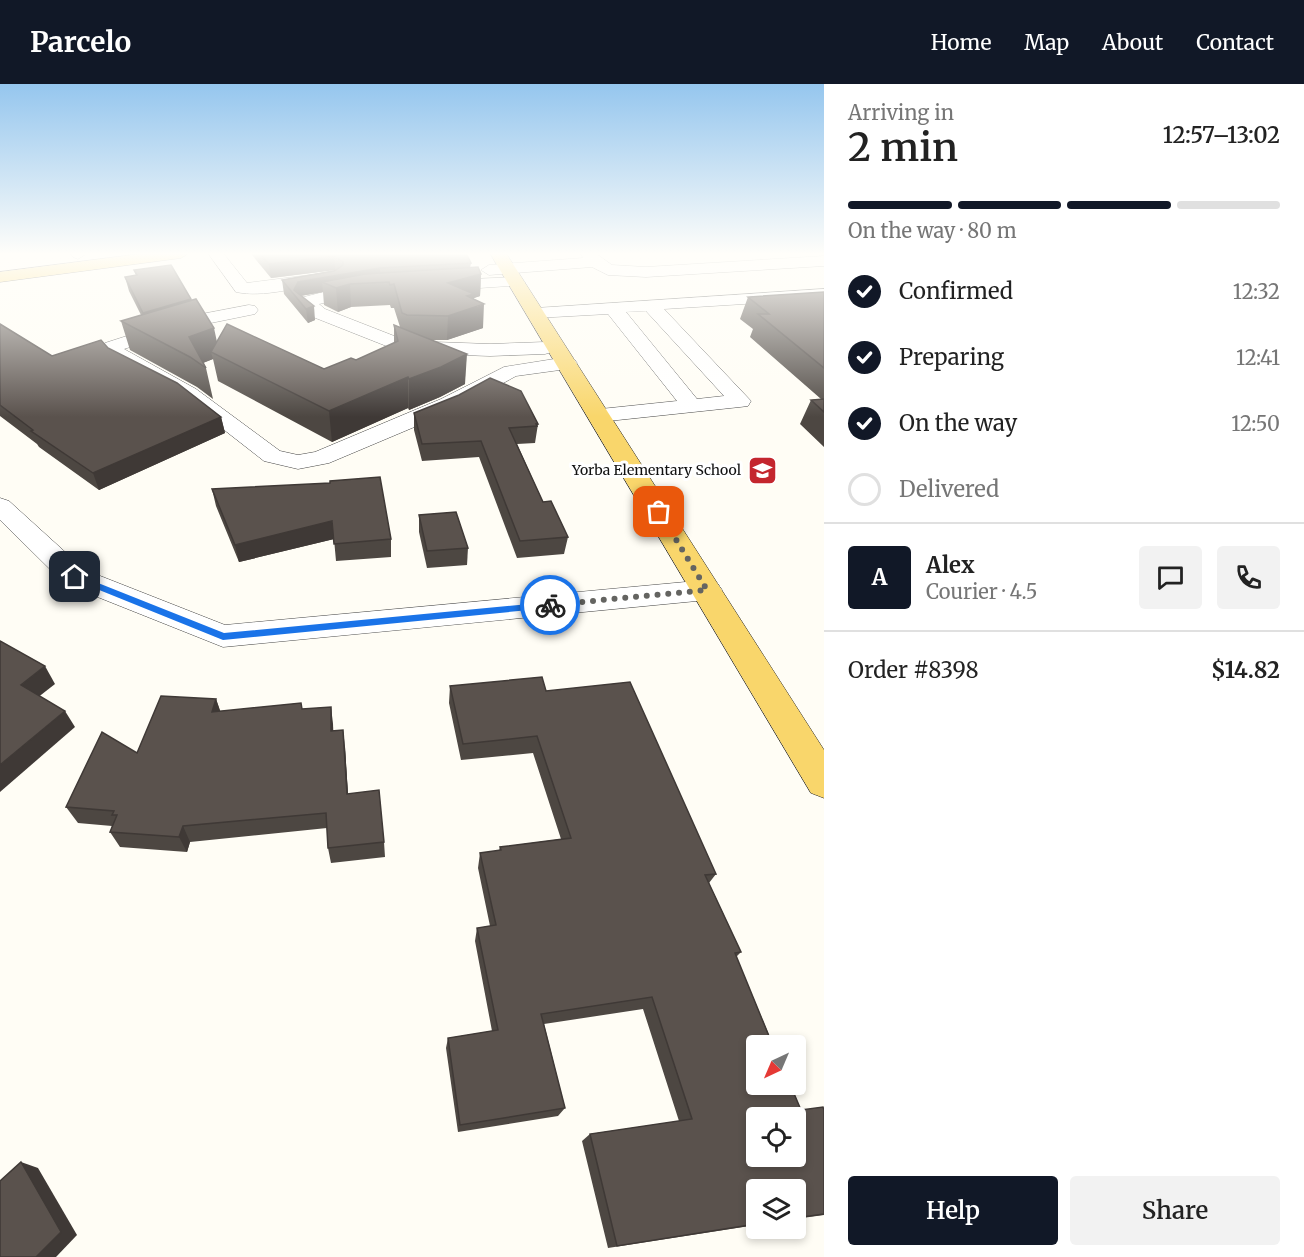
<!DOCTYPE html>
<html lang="en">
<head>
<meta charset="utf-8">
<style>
  :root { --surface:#fff; --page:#f2f2f2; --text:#222; --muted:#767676; --line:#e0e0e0; --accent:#111827 }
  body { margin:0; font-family:Merriweather,serif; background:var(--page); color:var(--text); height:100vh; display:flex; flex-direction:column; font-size:22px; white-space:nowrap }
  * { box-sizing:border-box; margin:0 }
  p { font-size:20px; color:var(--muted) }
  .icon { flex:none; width:33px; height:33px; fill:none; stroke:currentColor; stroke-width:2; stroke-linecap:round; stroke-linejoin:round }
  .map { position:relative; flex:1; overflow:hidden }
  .side { display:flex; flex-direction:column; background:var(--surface); width:480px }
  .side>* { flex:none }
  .needle { width:39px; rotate:224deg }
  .controls { position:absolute; left:746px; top:951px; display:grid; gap:12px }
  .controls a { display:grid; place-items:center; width:60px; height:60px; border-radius:6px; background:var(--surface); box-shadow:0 3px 9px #0003; font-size:30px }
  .pin { position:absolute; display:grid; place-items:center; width:51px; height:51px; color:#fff; margin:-26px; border-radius:12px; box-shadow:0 3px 9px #0006 }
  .courier { position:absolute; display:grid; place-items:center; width:60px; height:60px; margin:-30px; border:4px solid #1a73e8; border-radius:50%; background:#fff; color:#222; box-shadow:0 2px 8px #0007 }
  .overview em { font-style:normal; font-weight:600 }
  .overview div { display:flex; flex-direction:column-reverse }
  .overview { display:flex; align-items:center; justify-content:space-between; height:102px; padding:0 24px }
  h1 { font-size:39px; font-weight:600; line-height:45px }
  .bar { display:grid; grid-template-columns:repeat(4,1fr); gap:9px 6px; align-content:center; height:72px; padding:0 24px }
  .bar i { height:8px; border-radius:4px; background:var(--line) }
  .bar .selected { background:var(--accent) }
  .bar p { grid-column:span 4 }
  .line { display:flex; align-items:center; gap:15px; padding:0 24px; border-top:2px solid var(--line) }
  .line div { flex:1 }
  .round { display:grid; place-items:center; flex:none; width:63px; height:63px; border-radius:6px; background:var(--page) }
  ol { padding:0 24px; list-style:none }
  li { display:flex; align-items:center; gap:18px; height:66px }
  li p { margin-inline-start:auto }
  li .icon { padding:6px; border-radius:50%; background:var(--accent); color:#fff; stroke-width:4 }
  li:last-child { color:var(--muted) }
  li i { width:33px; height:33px; border:3px solid var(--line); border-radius:50% }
  .action { display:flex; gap:12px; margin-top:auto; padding:12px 24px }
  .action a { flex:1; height:69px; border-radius:6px; background:var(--accent); color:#fff; font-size:24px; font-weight:600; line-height:69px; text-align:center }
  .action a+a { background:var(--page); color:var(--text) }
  header { display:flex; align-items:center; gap:36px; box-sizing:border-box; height:84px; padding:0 30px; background:var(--accent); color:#fff }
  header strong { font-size:28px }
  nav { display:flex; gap:33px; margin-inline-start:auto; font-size:21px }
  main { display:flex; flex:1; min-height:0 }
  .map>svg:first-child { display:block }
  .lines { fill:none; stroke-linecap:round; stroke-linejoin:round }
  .minor-casing { stroke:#444; stroke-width:1 }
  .major-casing { stroke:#222; stroke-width:1 }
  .minor { fill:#fff; fill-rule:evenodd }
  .major { fill:#f9d66b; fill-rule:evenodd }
  .wall { fill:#4d4742 }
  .shaded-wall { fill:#3f3936 }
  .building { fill:#5a524d; stroke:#3f3936; stroke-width:1.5; fill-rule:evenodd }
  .route { fill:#1a73e8 }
  .done { stroke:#646461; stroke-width:6; stroke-dasharray:0 10.8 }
  .labels { text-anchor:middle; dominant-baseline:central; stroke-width:6; stroke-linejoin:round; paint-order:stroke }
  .far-poi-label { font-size:14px; fill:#111; stroke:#fff; text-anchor:end }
</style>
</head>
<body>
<header>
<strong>Parcelo</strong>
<nav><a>Home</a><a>Map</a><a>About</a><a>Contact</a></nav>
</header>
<main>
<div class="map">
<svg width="824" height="1173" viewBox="0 0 824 1173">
  <rect width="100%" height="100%" fill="#fffdf5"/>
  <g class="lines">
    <defs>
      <g id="minor">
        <path d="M 71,169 L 85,169 L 86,170 L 78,175 L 73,173 Z"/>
        <path d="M 208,169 L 223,169 L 247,199 L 326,189 L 334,194 L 326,199 C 298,203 264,214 236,208 Z"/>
        <path d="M 580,169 L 595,169 L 612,181 L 646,183 L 824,172 L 824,182 L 646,193 L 608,191 L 592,183 L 489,191 L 481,186 L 489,181 L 583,174 Z"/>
        <path d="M 517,193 L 525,198 L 523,201 L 435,207 L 427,202 L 435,197 Z"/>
        <path d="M 368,200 L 374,201 L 376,205 L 374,209 L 319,220 L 325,225 L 407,257 L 490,260 L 545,258 L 552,260 L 555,264 L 552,268 L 545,270 L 490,272 L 404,269 L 313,233 L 297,218 L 300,214 L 339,204 Z"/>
        <path d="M 824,205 L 824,215 L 664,225 L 751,317 L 748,322 L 740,323 L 599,338 L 591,336 L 588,331 L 591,326 L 677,317 L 608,230 L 536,234 L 530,233 L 527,229 L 530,225 L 536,224 ZM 646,227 L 724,312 L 697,315 L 626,228 Z"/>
        <path d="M 249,221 L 255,222 L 258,226 L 255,230 L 196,242 L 124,265 L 196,305 L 280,367 L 298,371 L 315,368 L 441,315 L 504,283 L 567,273 L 574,275 L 577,279 L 574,283 L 567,285 L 516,292 L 457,325 L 329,379 L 298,385 L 264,377 L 182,313 L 114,277 L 102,263 L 105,259 L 186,233 Z"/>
        <path d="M 0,414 L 9,417 L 85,486 L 225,541 L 707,496 L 717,499 L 722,506 L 717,513 L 707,516 L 223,563 L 65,500 L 0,436 Z"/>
      </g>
      <g id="major">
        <path d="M 147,169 L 189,169 L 181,174 L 0,198 L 0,188 Z"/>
        <path d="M 490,169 L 506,169 L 824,666 L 824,714 L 811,709 Z"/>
      </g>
    </defs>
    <use href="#minor" class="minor-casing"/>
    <use href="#major" class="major-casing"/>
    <use href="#minor" class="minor"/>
    <use href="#major" class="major"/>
  </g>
  <g class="wall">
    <path d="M 252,169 L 466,169 L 471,179 L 470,184 L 481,190 L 480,212 L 474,214 L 474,215 L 483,244 L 447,256 L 430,256 L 465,300 L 440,313 L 409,326 L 408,324 L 332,358 L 218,297 L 213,275 L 203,279 L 206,284 L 213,315 L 197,303 L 130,266 L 121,237 L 141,231 L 129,207 L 125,193 L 136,191 L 134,186 L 191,215 L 217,258 L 324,285 L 356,276 L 394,259 L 394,241 L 400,243 L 394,224 L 391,224 L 390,221 L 351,223 L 338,228 L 324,221 L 323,208 L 301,212 L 315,236 L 308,239 L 284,210 L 282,196 L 335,186 L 271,194 L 252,171 Z"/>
    <path d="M 824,208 L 824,363 L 800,340 L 811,316 L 821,315 L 750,253 L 753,245 L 740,235 L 748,213 Z"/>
    <path d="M 0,240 L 52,272 L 108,264 L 221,333 L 225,349 L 99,406 L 39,363 L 37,360 L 0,332 Z"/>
    <path d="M 414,329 L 538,340 L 535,359 L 517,360 L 543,418 L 568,453 L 564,470 L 517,474 L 479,373 L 422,377 L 414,346 Z"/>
    <path d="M 212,405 L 391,455 L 391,473 L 336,477 L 334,455 L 239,478 L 216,422 Z"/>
    <path d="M 419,431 L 468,464 L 467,481 L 427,484 L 419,448 Z"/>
    <path d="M 450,602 L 546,607 L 716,790 L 709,799 L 741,868 L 736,873 L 801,1026 L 824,1026 L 824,1131 L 795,1135 L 795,1106 L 756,1106 L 756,1141 L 608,1164 L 582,1057 L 590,1050 L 679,1037 L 643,925 L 544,940 L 565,1024 L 558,1032 L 458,1048 L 446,964 L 448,954 L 492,947 L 475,857 L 477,844 L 490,842 L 478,784 L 480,769 L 499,767 L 500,763 L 561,755 L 533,669 L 461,676 L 449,619 Z"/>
    <path d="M 216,615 L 220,627 L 302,625 L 331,623 L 333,647 L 345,663 L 348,710 L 384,758 L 385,773 L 331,779 L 328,764 L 327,744 L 190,758 L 187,768 L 120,763 L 110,748 L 112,742 L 78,739 L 66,723 L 137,669 Z"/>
  </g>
  <g class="shaded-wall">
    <path d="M 334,172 L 335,186 L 271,194 L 269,180 Z"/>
    <path d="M 380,184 L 380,198 L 350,200 L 351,223 L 338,228 L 336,204 L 322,198 L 323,208 L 299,212 L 294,206 L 298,198 Z"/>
    <path d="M 481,190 L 480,212 L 474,214 L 473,224 L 484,220 L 483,244 L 447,256 L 448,232 L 448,199 Z"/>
    <path d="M 191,215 L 194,229 L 147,243 L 143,229 Z"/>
    <path d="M 314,222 L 315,236 L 308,239 L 306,225 Z"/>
    <path d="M 214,244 L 220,272 L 211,268 L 213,275 L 200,280 L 189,253 Z"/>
    <path d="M 467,270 L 465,300 L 440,313 L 409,326 L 409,295 Z"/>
    <path d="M 408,293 L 408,324 L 332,358 L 329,327 Z"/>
    <path d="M 221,333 L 225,349 L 99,406 L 93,389 Z"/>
    <path d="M 332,437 L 334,455 L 239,478 L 235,461 Z"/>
    <path d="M 45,582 L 55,600 L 32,618 L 21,601 Z"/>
    <path d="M 216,615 L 222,632 L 212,628 Z"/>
    <path d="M 331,623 L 333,640 L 334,664 L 331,647 Z"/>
    <path d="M 65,627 L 75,643 L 0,708 L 0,681 Z"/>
    <path d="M 343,646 L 345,663 L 349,726 L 347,710 Z"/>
    <path d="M 183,742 L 190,758 L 187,768 L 179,753 Z"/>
    <path d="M 21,1078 L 38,1084 L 77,1151 L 56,1173 L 36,1173 Z"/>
  </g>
  <g class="building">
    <path d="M 259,169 L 466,169 L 471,179 L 380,184 L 298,198 L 294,206 L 314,222 L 306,225 L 282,196 L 334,187 L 343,181 L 343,178 L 334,172 L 269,180 Z"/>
    <path d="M 171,181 L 191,215 L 143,229 L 125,193 L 137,191 L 134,186 Z"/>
    <path d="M 478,183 L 481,190 L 448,199 L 474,210 L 467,212 L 484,220 L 448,232 L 407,231 L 402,229 L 394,200 L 390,201 L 389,198 L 350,200 L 336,204 L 322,198 L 365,190 Z"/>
    <path d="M 824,208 L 824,284 L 758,230 L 769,230 L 748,213 Z"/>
    <path d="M 196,215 L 214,244 L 189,253 L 206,284 L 190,273 L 121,237 Z"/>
    <path d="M 0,240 L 52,272 L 101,256 L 108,264 L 177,299 L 221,333 L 93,389 L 31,347 L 33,346 L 0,321 Z"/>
    <path d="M 227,240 L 324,285 L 351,274 L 356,276 L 398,257 L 394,241 L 467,270 L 441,283 L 409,295 L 408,293 L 329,327 L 211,268 Z"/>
    <path d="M 490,294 L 521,307 L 538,340 L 536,340 L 537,342 L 509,344 L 543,418 L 551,417 L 568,453 L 520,457 L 481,357 L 422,360 L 414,329 L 459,311 Z"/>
    <path d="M 824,315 L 824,328 L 811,316 Z"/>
    <path d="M 380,393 L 391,455 L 334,460 L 332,437 L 235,461 L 212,405 L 330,399 L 330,397 Z"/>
    <path d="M 456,428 L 468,464 L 427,467 L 419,431 Z"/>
    <path d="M 0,557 L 45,582 L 21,601 L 65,627 L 0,681 Z"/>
    <path d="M 542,593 L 546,607 L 630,598 L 716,790 L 705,791 L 741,868 L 735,869 L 773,962 L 756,962 L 756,1000 L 790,1000 L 801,1026 L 823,1023 L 824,1026 L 824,1130 L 795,1134 L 795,1106 L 756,1106 L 756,1140 L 617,1162 L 590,1050 L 692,1035 L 652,913 L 541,930 L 565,1024 L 460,1041 L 448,954 L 498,946 L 477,844 L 496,841 L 480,769 L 501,766 L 500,763 L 571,754 L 537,652 L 463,660 L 450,602 ZM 756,1034 L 795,1034 L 795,1072 L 756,1072 Z"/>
    <path d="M 161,612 L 216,615 L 212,628 L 301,619 L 302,625 L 331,623 L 331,647 L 343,646 L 347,710 L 379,706 L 384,758 L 328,764 L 326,729 L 183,742 L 179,753 L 110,748 L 117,731 L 112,731 L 114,727 L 66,723 L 102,648 L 137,669 Z"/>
    <path d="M 21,1078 L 61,1148 L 36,1173 L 0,1173 L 0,1097 Z"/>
  </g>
  <linearGradient id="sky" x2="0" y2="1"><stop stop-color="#95c6ee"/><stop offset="0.51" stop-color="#fffefa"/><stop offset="1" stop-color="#fffefa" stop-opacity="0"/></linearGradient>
  <rect width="824" height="333" fill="url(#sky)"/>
  <path class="route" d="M 72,491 L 78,491 L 224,549 L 550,518 L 554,521 L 550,524 L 223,556 L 72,495 Z"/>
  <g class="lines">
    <path class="done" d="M 550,521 L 707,506 L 659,428"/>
  </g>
  <defs>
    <symbol id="school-square" viewBox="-11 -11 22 22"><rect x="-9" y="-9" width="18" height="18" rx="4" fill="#c4262e" stroke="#fff"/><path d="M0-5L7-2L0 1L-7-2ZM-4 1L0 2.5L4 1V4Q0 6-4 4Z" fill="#fff"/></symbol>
  </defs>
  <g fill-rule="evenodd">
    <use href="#school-square" x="746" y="370" width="33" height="33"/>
  </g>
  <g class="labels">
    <g class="far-poi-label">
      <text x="741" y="386">Yorba Elementary School</text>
    </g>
  </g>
</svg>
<div class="controls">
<a><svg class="needle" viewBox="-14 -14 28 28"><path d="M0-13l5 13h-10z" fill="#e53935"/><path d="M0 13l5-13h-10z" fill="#767676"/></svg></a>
<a><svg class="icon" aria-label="locate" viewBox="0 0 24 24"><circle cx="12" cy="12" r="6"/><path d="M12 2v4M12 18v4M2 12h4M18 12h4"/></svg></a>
<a><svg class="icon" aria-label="layers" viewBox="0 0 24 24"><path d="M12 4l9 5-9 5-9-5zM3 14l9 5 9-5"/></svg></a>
</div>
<div class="pin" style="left:659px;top:428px;background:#ea580c"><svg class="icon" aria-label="bag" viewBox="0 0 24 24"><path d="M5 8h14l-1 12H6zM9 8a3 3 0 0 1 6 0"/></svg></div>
<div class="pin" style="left:75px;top:493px;background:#1f2937"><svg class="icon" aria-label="home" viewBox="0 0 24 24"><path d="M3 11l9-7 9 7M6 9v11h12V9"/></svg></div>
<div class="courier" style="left:550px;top:521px"><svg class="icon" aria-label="bike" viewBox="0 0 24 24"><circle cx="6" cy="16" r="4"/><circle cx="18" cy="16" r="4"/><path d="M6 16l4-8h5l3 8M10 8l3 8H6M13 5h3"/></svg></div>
</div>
<section class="side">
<div class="overview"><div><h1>2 min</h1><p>Arriving in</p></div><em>12:57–13:02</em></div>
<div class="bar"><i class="selected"></i><i class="selected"></i><i class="selected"></i><i></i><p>On the way · 80 m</p></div>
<ol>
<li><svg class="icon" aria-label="check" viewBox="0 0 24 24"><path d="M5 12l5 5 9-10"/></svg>Confirmed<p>12:32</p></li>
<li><svg class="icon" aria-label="check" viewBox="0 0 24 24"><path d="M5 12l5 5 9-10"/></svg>Preparing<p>12:41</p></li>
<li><svg class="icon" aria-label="check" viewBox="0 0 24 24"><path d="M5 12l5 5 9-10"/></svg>On the way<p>12:50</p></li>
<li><i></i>Delivered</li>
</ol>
<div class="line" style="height:108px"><b class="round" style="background:var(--accent);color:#fff">A</b><div><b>Alex</b><p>Courier · 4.5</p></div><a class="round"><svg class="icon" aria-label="chat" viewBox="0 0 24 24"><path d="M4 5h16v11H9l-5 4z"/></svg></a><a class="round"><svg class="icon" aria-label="phone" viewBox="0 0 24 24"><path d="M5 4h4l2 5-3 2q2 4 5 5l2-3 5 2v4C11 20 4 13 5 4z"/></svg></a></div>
<div class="line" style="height:78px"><div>Order #8398</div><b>$14.82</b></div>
<div class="action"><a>Help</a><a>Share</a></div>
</section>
</main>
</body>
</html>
